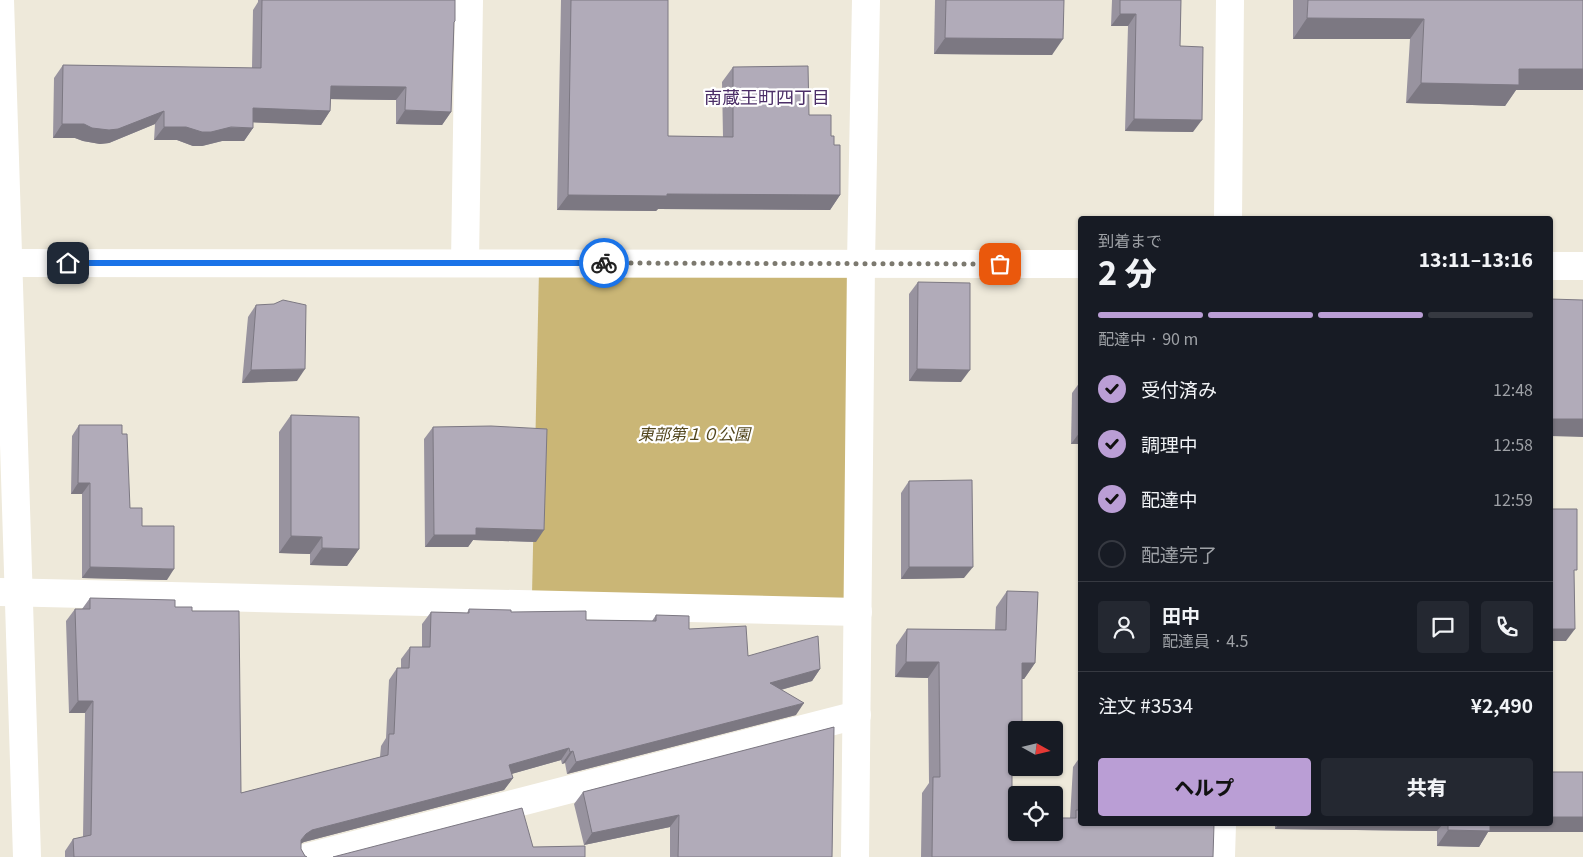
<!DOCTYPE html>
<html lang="ja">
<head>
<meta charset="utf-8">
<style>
  :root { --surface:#171b24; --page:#242831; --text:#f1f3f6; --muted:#9ea1a6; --line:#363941; --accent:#ba9ed5 }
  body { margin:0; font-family:Georgia,"Noto Sans JP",serif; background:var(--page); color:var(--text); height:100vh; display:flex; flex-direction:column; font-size:19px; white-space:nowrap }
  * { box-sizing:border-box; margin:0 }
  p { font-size:16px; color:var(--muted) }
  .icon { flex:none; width:28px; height:28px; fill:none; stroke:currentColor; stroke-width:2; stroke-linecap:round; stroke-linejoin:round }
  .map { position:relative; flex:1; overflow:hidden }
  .sheet { position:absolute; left:1078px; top:216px; width:475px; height:610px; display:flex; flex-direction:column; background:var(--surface); border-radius:5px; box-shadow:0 1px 4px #0004 }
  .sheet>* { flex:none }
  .needle { width:32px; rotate:98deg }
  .fabs { position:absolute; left:1008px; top:721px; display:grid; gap:10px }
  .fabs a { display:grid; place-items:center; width:55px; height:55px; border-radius:5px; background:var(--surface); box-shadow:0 1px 4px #0004; font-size:25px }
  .pin { position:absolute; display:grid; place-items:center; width:42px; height:42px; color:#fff; margin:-21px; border-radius:10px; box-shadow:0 2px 8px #0006 }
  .courier { position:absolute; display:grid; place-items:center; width:50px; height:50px; margin:-25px; border:4px solid #1a73e8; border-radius:50%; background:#fff; color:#222; box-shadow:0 1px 6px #0007 }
  .headline em { font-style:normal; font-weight:800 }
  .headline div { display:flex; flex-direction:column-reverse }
  .headline { display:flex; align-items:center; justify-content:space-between; height:85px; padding:0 20px }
  h1 { font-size:32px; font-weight:800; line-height:38px }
  .bar { display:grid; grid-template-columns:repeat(4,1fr); gap:8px 5px; align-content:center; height:60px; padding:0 20px }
  .bar i { height:6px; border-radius:4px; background:var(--line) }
  .bar .active { background:var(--accent) }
  .bar p { grid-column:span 4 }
  .line { display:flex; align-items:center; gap:12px; padding:0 20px; border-top:1px solid var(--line) }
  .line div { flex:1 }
  .round { display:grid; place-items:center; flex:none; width:52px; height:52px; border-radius:5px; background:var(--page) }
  ol { padding:0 20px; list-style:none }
  li { display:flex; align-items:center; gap:15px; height:55px }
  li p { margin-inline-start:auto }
  li .icon { padding:5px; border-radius:50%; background:var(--accent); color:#111; stroke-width:4 }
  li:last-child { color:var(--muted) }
  li i { width:28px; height:28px; border:2px solid var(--line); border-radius:50% }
  .primary-button { display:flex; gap:10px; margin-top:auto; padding:10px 20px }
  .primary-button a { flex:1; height:58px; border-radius:5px; background:var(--accent); color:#111; font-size:20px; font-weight:800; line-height:58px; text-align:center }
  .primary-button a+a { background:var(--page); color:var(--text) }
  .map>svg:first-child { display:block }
  .green { fill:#cab676 }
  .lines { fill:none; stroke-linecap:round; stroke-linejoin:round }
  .minor { stroke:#fff; stroke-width:28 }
  .wall { fill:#98939f }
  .shaded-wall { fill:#7c7882 }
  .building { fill:#b1abb9; stroke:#7c7882 }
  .done { stroke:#7c796f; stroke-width:5; stroke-dasharray:0 9 }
  .route { stroke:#1a73e8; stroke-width:6 }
  .labels { text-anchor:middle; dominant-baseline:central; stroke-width:4.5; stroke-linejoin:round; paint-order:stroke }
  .park-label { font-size:16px; font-style:italic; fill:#53471e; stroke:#fff }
  .neighbourhood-label { font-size:18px; fill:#4b2e67; stroke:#fff }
</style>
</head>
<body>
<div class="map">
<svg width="1583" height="857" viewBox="0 0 1583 857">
  <rect width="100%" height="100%" fill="#eee9da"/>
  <path class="green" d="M 539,270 L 855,270 L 852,603 L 532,595 Z"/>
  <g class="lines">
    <g class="minor">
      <path d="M 0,0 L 27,857"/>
      <path d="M 1228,219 L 1230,0"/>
      <path d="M 465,262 L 469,0"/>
      <path d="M 9,263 L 1080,264"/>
      <path d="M 1550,266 L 1583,266"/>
      <path d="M 0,592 L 858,612"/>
      <path d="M 308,857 L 857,715"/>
      <path d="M 855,857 L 861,263 L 866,0"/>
      <path d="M 1221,857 L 1222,824"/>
    </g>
  </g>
  <g class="wall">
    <path d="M 258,0 L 455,0 L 454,24 L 451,112 L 442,125 L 396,124 L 396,100 L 331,99 L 330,111 L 321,125 L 253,122 L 253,128 L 244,141 L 222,141 L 202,146 L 193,146 L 177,140 L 154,140 L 155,124 L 109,143 L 100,144 L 83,141 L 75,138 L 53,138 L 54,78 L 63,65 L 252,68 L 253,10 L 258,2 Z"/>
    <path d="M 561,0 L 668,0 L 668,136 L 723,137 L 722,82 L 733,67 L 809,115 L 831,136 L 834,145 L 840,195 L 830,210 L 658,209 L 656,211 L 557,210 Z"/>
    <path d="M 935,0 L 1064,0 L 1052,55 L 934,54 Z"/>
    <path d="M 1112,0 L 1181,0 L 1180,46 L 1193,132 L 1125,131 L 1128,26 L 1111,26 Z"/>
    <path d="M 1293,0 L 1583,0 L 1583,90 L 1516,90 L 1505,106 L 1406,103 L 1410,39 L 1293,39 Z"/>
    <path d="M 918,282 L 961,382 L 909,381 L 909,294 Z"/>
    <path d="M 256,305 L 297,381 L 242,383 L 248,317 Z"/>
    <path d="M 1080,382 L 1080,444 L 1071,444 L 1072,393 Z"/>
    <path d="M 291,415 L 359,549 L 347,566 L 310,565 L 310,554 L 279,553 L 279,432 Z"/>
    <path d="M 79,425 L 122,434 L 130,508 L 142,526 L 167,580 L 82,578 L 82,494 L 71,494 L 72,436 Z"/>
    <path d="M 433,427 L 536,542 L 473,540 L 468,547 L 425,547 L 424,439 Z"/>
    <path d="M 909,481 L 964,578 L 901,579 L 901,493 Z"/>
    <path d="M 1007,591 L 1035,663 L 1024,679 L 1022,679 L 1012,737 L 1012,817 L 1070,818 L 1073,767 L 1080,757 L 1080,824 L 1213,857 L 921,857 L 922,793 L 929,783 L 928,678 L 895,677 L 896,645 L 907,629 L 995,630 L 996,607 Z"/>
    <path d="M 90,598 L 175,607 L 192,611 L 241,793 L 380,757 L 381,746 L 386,738 L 389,680 L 397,668 L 401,668 L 401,659 L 410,647 L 422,647 L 422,624 L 431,612 L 467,613 L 469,609 L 511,612 L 586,620 L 652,621 L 656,615 L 689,629 L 748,656 L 820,669 L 812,681 L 781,690 L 796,715 L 567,774 L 565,763 L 562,764 L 561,760 L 511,774 L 513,778 L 504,790 L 304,842 L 301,843 L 301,849 L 305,856 L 307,857 L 65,857 L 65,851 L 73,839 L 83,837 L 85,713 L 69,713 L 66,621 L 75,609 L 82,609 Z"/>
    <path d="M 834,727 L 832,857 L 670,857 L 670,827 L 584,845 L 574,804 L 583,792 Z"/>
    <path d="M 1583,772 L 1583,832 L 1488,832 L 1479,847 L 1437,846 L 1437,831 L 1275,829 L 1275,824 L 1550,824 Z"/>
  </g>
  <g class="shaded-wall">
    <path d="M 1120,14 L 1136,14 L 1128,26 L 1111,26 Z"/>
    <path d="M 1307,18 L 1424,19 L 1410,39 L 1293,39 Z"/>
    <path d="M 945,38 L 1063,39 L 1052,55 L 934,54 Z"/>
    <path d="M 1519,69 L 1583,69 L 1583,90 L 1516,90 L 1505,106 L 1406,103 L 1421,83 Z"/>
    <path d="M 331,86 L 406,87 L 396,100 L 322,99 Z"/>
    <path d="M 253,108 L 330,111 L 321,125 L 244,122 Z"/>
    <path d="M 405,110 L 451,112 L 442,125 L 396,124 Z"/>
    <path d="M 164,111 L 155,124 L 109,143 L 100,144 L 83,141 L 75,138 L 53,138 L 62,124 L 84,124 Z"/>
    <path d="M 1134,119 L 1202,120 L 1193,132 L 1125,131 Z"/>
    <path d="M 164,127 L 186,127 L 253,128 L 244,141 L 222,141 L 202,146 L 193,146 L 177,140 L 154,140 Z"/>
    <path d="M 667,194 L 840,195 L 830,210 L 658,209 L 656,211 L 557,210 L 568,195 Z"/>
    <path d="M 305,369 L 297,381 L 242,383 L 251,370 Z"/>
    <path d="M 917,369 L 970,370 L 961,382 L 909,381 Z"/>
    <path d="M 1550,419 L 1583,419 L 1583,437 L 1550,436 Z"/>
    <path d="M 1080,432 L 1080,444 L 1071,444 Z"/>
    <path d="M 78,483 L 90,483 L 82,494 L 71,494 Z"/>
    <path d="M 476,528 L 544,530 L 536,542 L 473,540 L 468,547 L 425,547 L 434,535 Z"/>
    <path d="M 291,536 L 322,537 L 310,554 L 279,553 Z"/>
    <path d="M 322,548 L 359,549 L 347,566 L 310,565 Z"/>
    <path d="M 90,567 L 174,569 L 167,580 L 82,578 Z"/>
    <path d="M 909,567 L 973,567 L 964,578 L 901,579 Z"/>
    <path d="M 1550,629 L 1575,629 L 1566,641 L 1550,641 Z"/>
    <path d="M 906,662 L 939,662 L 928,678 L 895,677 Z"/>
    <path d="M 1022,663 L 1035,663 L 1024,679 L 1011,679 Z"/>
    <path d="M 820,669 L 812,681 L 762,695 L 770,683 Z"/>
    <path d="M 78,701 L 93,701 L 85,713 L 69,713 Z"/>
    <path d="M 804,703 L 796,715 L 567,774 L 576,762 Z"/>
    <path d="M 1012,723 L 1022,723 L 1017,730 L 1016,730 L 1016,731 L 1011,738 Z"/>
    <path d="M 569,748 L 561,760 L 501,777 L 509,765 Z"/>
    <path d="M 573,751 L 565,763 L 562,764 L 570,752 Z"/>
    <path d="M 513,778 L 504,790 L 304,842 L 297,846 L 306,834 L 312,830 Z"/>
    <path d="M 679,815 L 670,827 L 584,845 L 592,833 Z"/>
    <path d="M 1550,817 L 1583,817 L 1583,832 L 1488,832 L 1479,847 L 1437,846 L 1448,830 L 1485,824 L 1550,824 Z"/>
    <path d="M 1279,824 L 1443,824 L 1437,831 L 1275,829 Z"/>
  </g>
  <g class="building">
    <path d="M 262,0 L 455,0 L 455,21 L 454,22 L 451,112 L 405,110 L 406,87 L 331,86 L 330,111 L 253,108 L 253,128 L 231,127 L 211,132 L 202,132 L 186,127 L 164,127 L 164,111 L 118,129 L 109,130 L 92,128 L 84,124 L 62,124 L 63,65 L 261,68 Z"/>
    <path d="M 571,0 L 668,0 L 668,136 L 733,137 L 733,67 L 808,66 L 809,115 L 831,115 L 831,136 L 834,136 L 834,145 L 840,145 L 840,195 L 667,194 L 667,196 L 568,195 Z"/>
    <path d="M 946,0 L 1064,0 L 1063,39 L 945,38 Z"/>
    <path d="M 1120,0 L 1181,0 L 1180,46 L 1203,47 L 1202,120 L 1134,119 L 1136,14 L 1120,14 Z"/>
    <path d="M 1308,0 L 1583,0 L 1583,69 L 1519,69 L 1519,85 L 1421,83 L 1424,19 L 1307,18 Z"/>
    <path d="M 918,282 L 970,283 L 970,370 L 917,369 Z"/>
    <path d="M 1550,299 L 1583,300 L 1583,419 L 1550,419 Z"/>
    <path d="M 283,300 L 306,305 L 305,369 L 251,370 L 256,305 L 274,304 Z"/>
    <path d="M 291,415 L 359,417 L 359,549 L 322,548 L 322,537 L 291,536 Z"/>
    <path d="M 79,425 L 122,425 L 122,434 L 127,434 L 130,508 L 142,508 L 142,526 L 174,526 L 174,569 L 90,567 L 90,483 L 78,483 Z"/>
    <path d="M 491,426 L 547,429 L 544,530 L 476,528 L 476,535 L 434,535 L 433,427 Z"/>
    <path d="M 972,480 L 973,567 L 909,567 L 909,481 Z"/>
    <path d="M 1550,509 L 1577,509 L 1577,570 L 1574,570 L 1575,629 L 1550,629 Z"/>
    <path d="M 1007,591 L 1038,592 L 1035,663 L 1022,663 L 1022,723 L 1012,723 L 1012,817 L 1016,817 L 1016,832 L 1054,832 L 1054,818 L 1076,818 L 1076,810 L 1080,810 L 1080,824 L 1214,824 L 1213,857 L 932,857 L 933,777 L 940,777 L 939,662 L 906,662 L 907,629 L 1006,630 Z"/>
    <path d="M 90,598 L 175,600 L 175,607 L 192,607 L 192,611 L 239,611 L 241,793 L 388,755 L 389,734 L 394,734 L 397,668 L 409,668 L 410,647 L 430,647 L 431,612 L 469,613 L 469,609 L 511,610 L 511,612 L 586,611 L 586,620 L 656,621 L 656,615 L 689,616 L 689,629 L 746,626 L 748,656 L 818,636 L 820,669 L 770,683 L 804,703 L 576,762 L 573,751 L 570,752 L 569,748 L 509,765 L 513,778 L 312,830 L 306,834 L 301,840 L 301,849 L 305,856 L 307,857 L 74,857 L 73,839 L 91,835 L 93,701 L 78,701 L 75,609 L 90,609 Z"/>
    <path d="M 834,727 L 832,857 L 678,857 L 679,815 L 592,833 L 583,792 Z"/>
    <rect x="1550" y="772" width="33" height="45"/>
    <path d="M 522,808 L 533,847 L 585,846 L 585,857 L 333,857 Z"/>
    <path d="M 1448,824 L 1490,824 L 1490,831 L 1448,830 Z"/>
  </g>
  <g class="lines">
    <path class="done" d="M 604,263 L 1000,264"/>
    <path class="route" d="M 68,263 L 604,263"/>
  </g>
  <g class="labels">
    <g class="park-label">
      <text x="694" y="433">東部第１０公園</text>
    </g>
    <g class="neighbourhood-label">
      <text x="767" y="96">南蔵王町四丁目</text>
    </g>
  </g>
</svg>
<div class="fabs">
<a><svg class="needle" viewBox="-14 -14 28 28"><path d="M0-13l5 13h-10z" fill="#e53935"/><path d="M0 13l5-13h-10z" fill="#9ea1a6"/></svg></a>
<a><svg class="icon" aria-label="locate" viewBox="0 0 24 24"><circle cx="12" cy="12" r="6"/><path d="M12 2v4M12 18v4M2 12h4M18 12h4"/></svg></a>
</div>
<div class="pin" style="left:1000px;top:264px;background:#ea580c"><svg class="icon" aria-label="bag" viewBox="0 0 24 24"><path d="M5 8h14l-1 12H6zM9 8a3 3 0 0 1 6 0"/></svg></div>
<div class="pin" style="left:68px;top:263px;background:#1f2937"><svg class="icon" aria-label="home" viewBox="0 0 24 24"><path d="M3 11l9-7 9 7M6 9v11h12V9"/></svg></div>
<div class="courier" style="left:604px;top:263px"><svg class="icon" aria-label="bike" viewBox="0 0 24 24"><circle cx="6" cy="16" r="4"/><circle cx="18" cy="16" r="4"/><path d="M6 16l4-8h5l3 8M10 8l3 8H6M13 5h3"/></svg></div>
<section class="sheet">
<div class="headline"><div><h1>2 分</h1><p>到着まで</p></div><em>13:11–13:16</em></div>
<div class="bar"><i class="active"></i><i class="active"></i><i class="active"></i><i></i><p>配達中 · 90 m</p></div>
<ol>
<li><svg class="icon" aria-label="check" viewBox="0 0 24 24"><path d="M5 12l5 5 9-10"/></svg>受付済み<p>12:48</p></li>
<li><svg class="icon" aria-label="check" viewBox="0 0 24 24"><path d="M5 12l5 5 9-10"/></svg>調理中<p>12:58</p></li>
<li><svg class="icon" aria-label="check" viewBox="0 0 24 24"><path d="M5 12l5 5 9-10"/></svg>配達中<p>12:59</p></li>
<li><i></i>配達完了</li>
</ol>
<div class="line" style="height:90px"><a class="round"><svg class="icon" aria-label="person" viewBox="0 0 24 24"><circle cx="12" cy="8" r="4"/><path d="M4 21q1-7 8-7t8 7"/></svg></a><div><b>田中</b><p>配達員 · 4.5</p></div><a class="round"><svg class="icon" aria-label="chat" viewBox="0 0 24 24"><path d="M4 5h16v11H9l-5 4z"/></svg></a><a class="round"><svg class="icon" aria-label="phone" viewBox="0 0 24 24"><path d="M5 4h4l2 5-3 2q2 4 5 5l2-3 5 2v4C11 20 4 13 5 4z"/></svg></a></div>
<div class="line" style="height:65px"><div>注文 #3534</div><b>¥2,490</b></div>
<div class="primary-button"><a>ヘルプ</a><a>共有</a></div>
</section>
</div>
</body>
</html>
